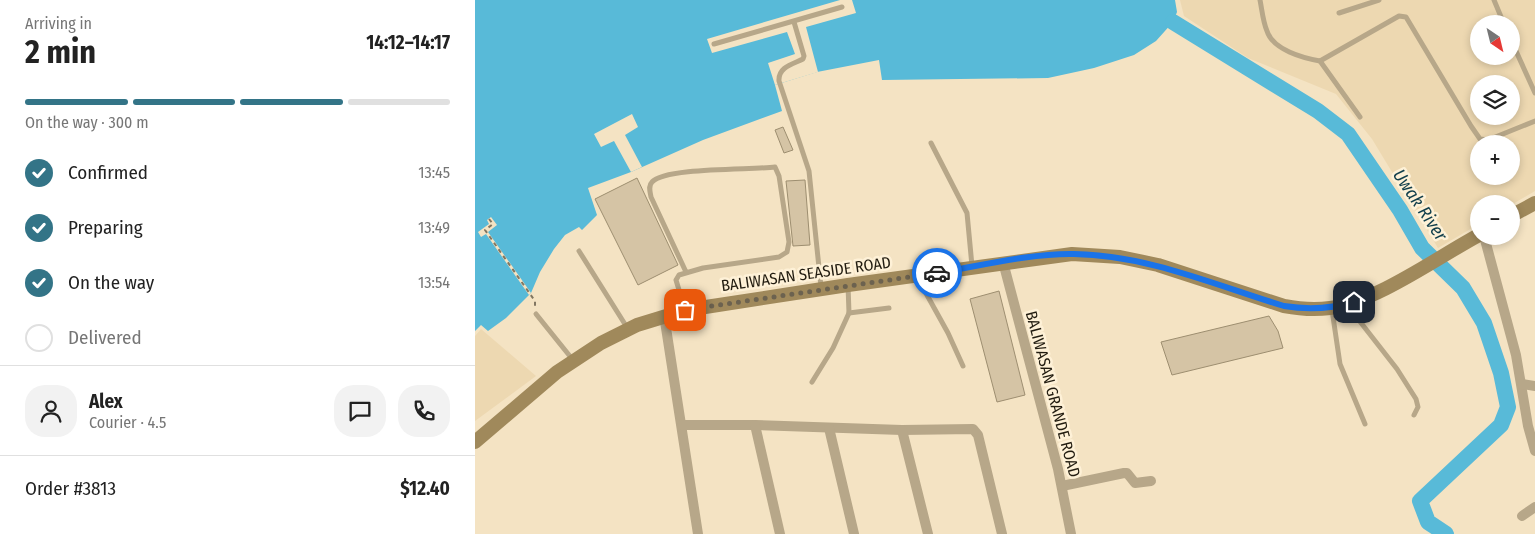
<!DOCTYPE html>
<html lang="en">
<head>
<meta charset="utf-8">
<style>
  :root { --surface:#fff; --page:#f2f2f2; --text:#222; --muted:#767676; --line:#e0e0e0; --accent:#337487 }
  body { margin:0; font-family:"Fira Sans Condensed",sans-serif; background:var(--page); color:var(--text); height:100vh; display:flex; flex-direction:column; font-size:19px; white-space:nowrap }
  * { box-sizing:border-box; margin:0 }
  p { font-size:16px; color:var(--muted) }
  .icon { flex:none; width:28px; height:28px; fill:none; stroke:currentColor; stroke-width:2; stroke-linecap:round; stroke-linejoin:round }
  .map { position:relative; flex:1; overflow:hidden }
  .drawer { display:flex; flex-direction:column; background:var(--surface); width:475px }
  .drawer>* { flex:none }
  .needle { width:32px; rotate:145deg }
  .controls { position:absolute; left:995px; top:15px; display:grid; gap:10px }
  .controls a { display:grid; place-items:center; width:50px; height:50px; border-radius:50%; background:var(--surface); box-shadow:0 2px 8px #0003; font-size:25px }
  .pin { position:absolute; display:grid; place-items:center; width:42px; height:42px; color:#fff; margin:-21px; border-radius:10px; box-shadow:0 2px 8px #0006 }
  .courier { position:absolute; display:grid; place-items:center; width:50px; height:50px; margin:-25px; border:4px solid #1a73e8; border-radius:50%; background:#fff; color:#222; box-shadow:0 1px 6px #0007 }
  .overview em { font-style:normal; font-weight:700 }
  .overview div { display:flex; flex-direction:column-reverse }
  .overview { display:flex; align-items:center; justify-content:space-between; height:85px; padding:0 25px }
  h1 { font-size:32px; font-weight:700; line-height:38px }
  .bar { display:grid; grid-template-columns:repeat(4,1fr); gap:8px 5px; align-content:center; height:60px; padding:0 25px }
  .bar i { height:6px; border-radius:4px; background:var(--line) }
  .bar .on { background:var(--accent) }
  .bar p { grid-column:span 4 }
  .line { display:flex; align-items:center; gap:12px; padding:0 25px; border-top:1px solid var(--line) }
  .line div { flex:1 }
  .round { display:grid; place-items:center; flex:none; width:52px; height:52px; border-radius:20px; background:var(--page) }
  ol { padding:0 25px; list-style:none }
  li { display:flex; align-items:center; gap:15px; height:55px }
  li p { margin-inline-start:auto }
  li .icon { padding:5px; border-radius:50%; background:var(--accent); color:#fff; stroke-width:4 }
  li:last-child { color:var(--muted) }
  li i { width:28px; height:28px; border:2px solid var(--line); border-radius:50% }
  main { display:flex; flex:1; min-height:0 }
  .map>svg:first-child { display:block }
  .built { fill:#edd8b1; fill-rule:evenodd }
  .water { fill:#58bad8 }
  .pier { fill:#f4e3c3 }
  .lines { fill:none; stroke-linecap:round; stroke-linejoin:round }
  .river { stroke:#58bad8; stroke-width:16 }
  .building { fill:#d5c4a5; stroke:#9d8e70 }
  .path { stroke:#817661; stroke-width:2; stroke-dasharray:4 4; stroke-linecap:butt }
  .lane { stroke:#b7a789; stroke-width:5 }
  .street { stroke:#b7a789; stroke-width:10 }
  .secondary { stroke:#a0895b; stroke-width:14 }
  .done { stroke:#6c624f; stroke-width:5; stroke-dasharray:0 9 }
  .route { stroke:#1a73e8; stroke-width:6 }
  .labels { text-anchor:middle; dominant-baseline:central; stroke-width:5; stroke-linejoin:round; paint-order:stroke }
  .street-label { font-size:16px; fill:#221c10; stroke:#fef1d7 }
  .water-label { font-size:18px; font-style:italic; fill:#113e4b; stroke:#fef1d7 }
</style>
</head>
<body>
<main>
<section class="drawer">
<div class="overview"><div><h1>2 min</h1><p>Arriving in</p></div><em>14:12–14:17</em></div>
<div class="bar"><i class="on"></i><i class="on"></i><i class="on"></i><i></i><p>On the way · 300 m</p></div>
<ol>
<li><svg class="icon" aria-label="check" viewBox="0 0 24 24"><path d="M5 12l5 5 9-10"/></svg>Confirmed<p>13:45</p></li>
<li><svg class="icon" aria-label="check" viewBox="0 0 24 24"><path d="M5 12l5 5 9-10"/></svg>Preparing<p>13:49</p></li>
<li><svg class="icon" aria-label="check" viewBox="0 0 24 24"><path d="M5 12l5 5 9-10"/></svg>On the way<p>13:54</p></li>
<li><i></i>Delivered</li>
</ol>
<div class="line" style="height:90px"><a class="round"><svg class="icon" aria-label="person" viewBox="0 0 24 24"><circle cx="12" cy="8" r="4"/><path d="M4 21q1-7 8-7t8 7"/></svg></a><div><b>Alex</b><p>Courier · 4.5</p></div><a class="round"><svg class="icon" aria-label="chat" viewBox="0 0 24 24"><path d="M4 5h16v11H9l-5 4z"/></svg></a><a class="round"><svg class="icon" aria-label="phone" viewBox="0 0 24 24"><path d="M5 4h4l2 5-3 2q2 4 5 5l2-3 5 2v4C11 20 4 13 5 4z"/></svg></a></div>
<div class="line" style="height:65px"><div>Order #3813</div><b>$12.40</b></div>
</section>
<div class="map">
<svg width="1060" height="534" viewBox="0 0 1060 534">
  <rect width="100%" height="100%" fill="#f4e3c3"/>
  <g class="built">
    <path d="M 705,0 L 1060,0 L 1060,191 L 1036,205 L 1036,204 L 1004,204 L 1004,224 L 963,248 L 897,139 L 861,94 L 773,58 L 709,16 ZM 1004,24 L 1036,24 L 1036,56 L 1004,56 ZM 1004,84 L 1036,84 L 1036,116 L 1004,116 ZM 1004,144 L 1036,144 L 1036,176 L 1004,176 Z"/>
    <path d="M 6,329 L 61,376 L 0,421 L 0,336 Z"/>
  </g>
  <path class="water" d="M 0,0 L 700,0 L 702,12 L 698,22 L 681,41 L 659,55 L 619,68 L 573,78 L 407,80 L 404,60 L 342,72 L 300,85 L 307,111 L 228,140 L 156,172 L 113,188 L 122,215 L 107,230 L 104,227 L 90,235 L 79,249 L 65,272 L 56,293 L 31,318 L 13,331 L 6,325 L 0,331 Z"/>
  <g class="pier">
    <path d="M 365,0 L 377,0 L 381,13 L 331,27 L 343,72 L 300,85 L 293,63 L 320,54 L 312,32 L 237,53 L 232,39 Z"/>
    <path d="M 157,114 L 163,127 L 150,135 L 167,167 L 156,172 L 139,141 L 126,147 L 119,134 Z"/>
    <path d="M 16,217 L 22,225 L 13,232 L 56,293 L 54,295 L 11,234 L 6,237 L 3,232 L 14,224 L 12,220 Z"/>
  </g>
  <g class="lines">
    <path class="river" d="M 698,22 L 843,111 L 873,134 L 925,210 L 947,248 L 988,288 L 1009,323 L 1026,373 L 1033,407 L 1026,425 L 945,501 L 953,522 L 971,534"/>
  </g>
  <g class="building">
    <path d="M 308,127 L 318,150 L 309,153 L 300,130 Z"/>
    <path d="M 162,178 L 203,265 L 163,285 L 120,199 Z"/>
    <path d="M 330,180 L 335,245 L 318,246 L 311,181 Z"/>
    <path d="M 524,291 L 550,395 L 522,402 L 495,299 Z"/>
    <path d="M 794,316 L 803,331 L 808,348 L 697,375 L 686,342 Z"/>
  </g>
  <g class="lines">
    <path class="path" d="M 14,219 L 18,224 L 10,230 L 60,301 L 60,307"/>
    <g class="lane">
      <path d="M 785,0 C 787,10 788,22 792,31 C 798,50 828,58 845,61 L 924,16 L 931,17 L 996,126 L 1005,139 L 1013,140 L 1060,121"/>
      <path d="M 1019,0 L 1029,24"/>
      <path d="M 864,13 L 904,0"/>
      <path d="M 319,22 L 329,56 L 328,59 C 318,64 303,67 304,81 L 334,171 L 346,287"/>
      <path d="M 1036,40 L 1060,93"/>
      <path d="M 239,44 L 367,7"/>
      <path d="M 845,61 L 885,117"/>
      <path d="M 456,143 L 492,213 L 497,266"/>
      <path d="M 1001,209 L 1004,208"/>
      <path d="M 104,251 L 153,329"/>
      <path d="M 442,277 L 473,333 L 488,366"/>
      <path d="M 880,303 L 883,319 L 922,369 L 941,399 L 943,407 L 939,415"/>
      <path d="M 210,310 L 201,280 L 204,275 L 228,268 L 304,257 L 312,252 L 314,242 L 304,176 L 300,167 C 277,170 190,167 177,182 C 173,186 175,191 176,197 L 211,272"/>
      <path d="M 857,310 L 865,364 L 890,424"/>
      <path d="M 374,313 L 414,308"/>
      <path d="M 61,314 L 98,360"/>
      <path d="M 337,382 L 358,348 L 374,313 L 373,285"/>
    </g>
    <g class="street">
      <path d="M 1009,236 L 1041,355 L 1053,426 L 1060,451"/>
      <path d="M 528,262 L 583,469 L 596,534"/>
      <path d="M 189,315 L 223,534"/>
      <path d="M 1047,384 L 1060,386"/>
      <path d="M 207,425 L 280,425 L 427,430 L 498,429 L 503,435 L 527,534"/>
      <path d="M 280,425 L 305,534"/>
      <path d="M 354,428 L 379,534"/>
      <path d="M 427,430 L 453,534"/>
      <path d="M 587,486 L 649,473 L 652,473 L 660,483 L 676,481"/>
      <path d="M 1047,516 L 1060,507"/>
    </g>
    <g class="secondary">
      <path d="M 1036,216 L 1060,203"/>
      <path d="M 0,442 L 82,372 L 126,343 L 162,325 L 211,310 L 373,285 L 597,254 L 645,257 L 683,265 L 809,306 C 825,309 840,310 855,308 C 901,302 963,257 1004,235"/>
    </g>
  </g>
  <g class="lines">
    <path class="done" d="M 210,310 L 462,273"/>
    <path class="route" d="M 462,273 C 504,266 557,253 599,254 C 672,255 740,285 809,306 C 834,310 855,309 879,302"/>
  </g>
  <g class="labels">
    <g class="street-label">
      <text transform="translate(331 274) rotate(-8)">BALIWASAN SEASIDE ROAD</text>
      <text transform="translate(578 394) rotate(75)">BALIWASAN GRANDE ROAD</text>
    </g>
    <g class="water-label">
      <text transform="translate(945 205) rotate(56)">Uwak River</text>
    </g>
  </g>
</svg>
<div class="controls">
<a><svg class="needle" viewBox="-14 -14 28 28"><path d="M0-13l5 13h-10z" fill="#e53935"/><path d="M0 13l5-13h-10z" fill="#767676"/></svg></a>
<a><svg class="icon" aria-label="layers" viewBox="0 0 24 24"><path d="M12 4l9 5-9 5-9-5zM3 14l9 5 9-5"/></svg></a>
<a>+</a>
<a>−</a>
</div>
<div class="pin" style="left:210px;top:310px;background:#ea580c"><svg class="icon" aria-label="bag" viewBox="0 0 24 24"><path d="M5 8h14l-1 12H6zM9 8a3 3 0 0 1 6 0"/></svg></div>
<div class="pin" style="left:879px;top:302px;background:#1f2937"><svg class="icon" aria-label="home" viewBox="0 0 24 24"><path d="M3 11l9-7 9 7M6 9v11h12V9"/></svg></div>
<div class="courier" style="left:462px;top:273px"><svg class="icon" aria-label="car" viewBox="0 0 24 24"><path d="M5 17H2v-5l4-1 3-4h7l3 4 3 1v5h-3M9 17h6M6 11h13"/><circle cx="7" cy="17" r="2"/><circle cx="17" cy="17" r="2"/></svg></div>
</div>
</main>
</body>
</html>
